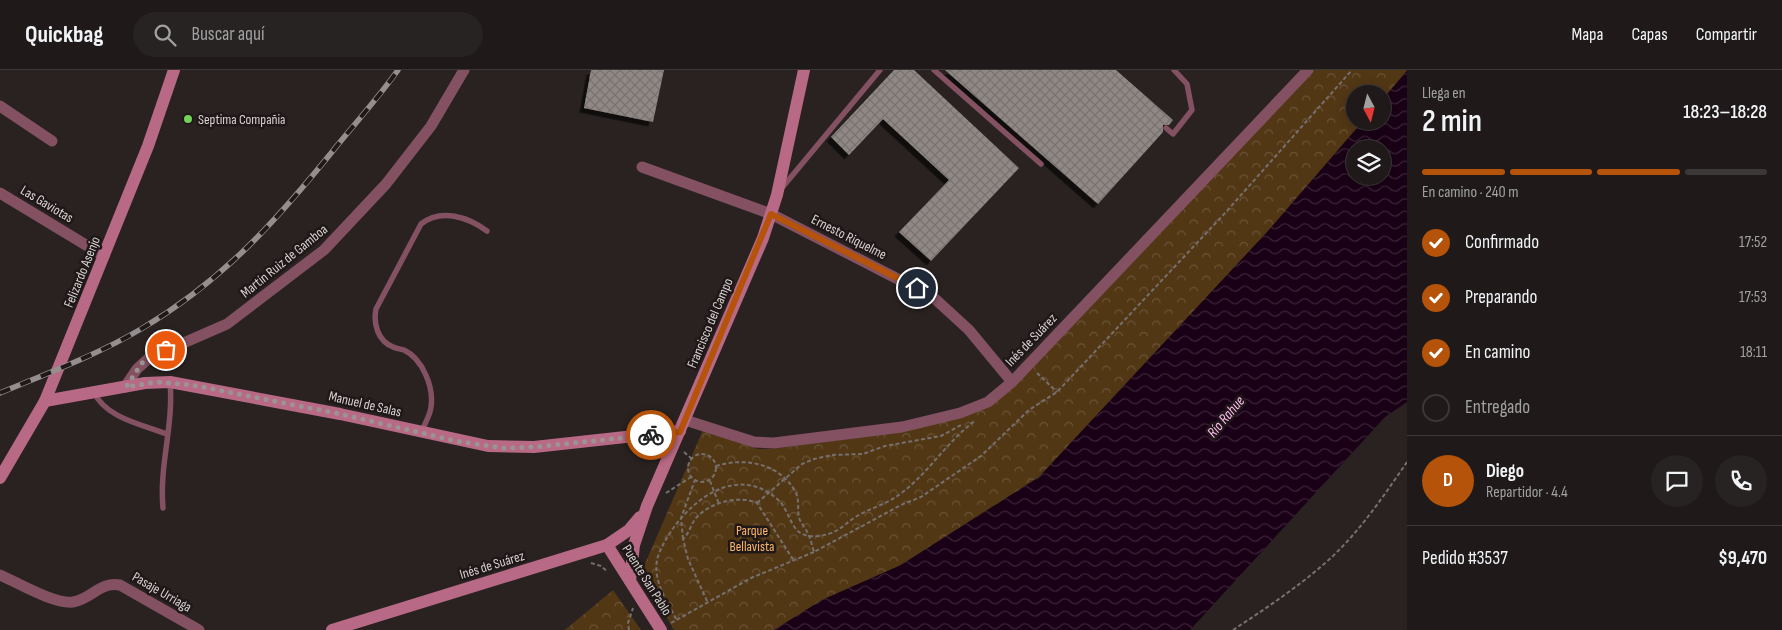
<!DOCTYPE html>
<html lang="es">
<head>
<meta charset="utf-8">
<style>
  :root { --surface:#1f1a19; --page:#272322; --text:#f1f3f6; --muted:#a1a1a2; --line:#3c3838; --accent:#b45309 }
  body { margin:0; font-family:"Sofia Sans Condensed",sans-serif; background:var(--page); color:var(--text); height:100vh; display:flex; flex-direction:column; font-size:19px; white-space:nowrap }
  * { box-sizing:border-box; margin:0 }
  p { font-size:16px; color:var(--muted) }
  .icon { flex:none; width:28px; height:28px; fill:none; stroke:currentColor; stroke-width:2; stroke-linecap:round; stroke-linejoin:round }
  .map { position:relative; flex:1; overflow:hidden }
  .panel { display:flex; flex-direction:column; background:var(--surface); width:375px }
  .panel>* { flex:none }
  .needle { width:32px; rotate:173deg }
  .tools { position:absolute; left:1346px; top:15px; display:grid; gap:10px }
  .tools a { display:grid; place-items:center; width:45px; height:45px; border-radius:50%; background:var(--surface); box-shadow:0 2px 12px #0003,0 0 0 1px var(--line); font-size:25px }
  .pin { position:absolute; display:grid; place-items:center; width:42px; height:42px; color:#fff; margin:-21px; border:2px solid #fff; border-radius:50%; box-shadow:0 1px 5px #0007 }
  .courier { position:absolute; display:grid; place-items:center; width:50px; height:50px; margin:-25px; border:4px solid #b45309; border-radius:50%; background:#fff; color:#222; box-shadow:0 1px 6px #0007 }
  .overview em { font-style:normal; font-weight:600 }
  .overview div { display:flex; flex-direction:column-reverse }
  .overview { display:flex; align-items:center; justify-content:space-between; height:85px; padding:0 15px }
  h1 { font-size:32px; font-weight:600; line-height:38px }
  .bar { display:grid; grid-template-columns:repeat(4,1fr); gap:8px 5px; align-content:center; height:60px; padding:0 15px }
  .bar i { height:6px; border-radius:4px; background:var(--line) }
  .bar .on { background:var(--accent) }
  .bar p { grid-column:span 4 }
  .line { display:flex; align-items:center; gap:12px; padding:0 15px; border-top:1px solid var(--line) }
  .line div { flex:1 }
  .round { display:grid; place-items:center; flex:none; width:52px; height:52px; border-radius:26px; background:var(--page) }
  ol { padding:0 15px; list-style:none }
  li { display:flex; align-items:center; gap:15px; height:55px }
  li p { margin-inline-start:auto }
  li .icon { padding:5px; border-radius:50%; background:var(--accent); color:#fff; stroke-width:4 }
  li:last-child { color:var(--muted) }
  li i { width:28px; height:28px; border:2px solid var(--line); border-radius:50% }
  header { display:flex; align-items:center; gap:30px; box-sizing:border-box; height:70px; padding:0 25px; background:var(--surface); border-bottom:1px solid var(--line) }
  header strong { font-size:24px }
  nav { display:flex; gap:28px; margin-inline-start:auto; font-size:18px }
  .search { width:350px; height:45px; background:var(--page); display:flex; align-items:center; gap:12px; box-sizing:border-box; padding:0 18px; border-radius:28px; color:var(--muted); font-size:19px }
  main { display:flex; flex:1; min-height:0 }
  .map>svg:first-child { display:block }
  .park { fill:url(#park-crowns) }
  .water { fill:url(#water-waves); fill-rule:evenodd }
  .building { fill:url(#building-cross-hatch); filter:url(#shadow) }
  .lines { fill:none; stroke-linecap:round; stroke-linejoin:round }
  .path { stroke:#76706f; stroke-width:2; stroke-dasharray:4 2.5; stroke-linecap:butt }
  .lane { stroke:#835162; stroke-width:5.5 }
  .street { stroke:#835162; stroke-width:11 }
  .secondary { stroke:#b86985; stroke-width:12 }
  .rail-casing { stroke:#948f8e; stroke-width:5.5 }
  .rail { stroke:#201818; stroke-width:4; stroke-dasharray:11; stroke-linecap:butt }
  .done { stroke:#9a9493; stroke-width:5; stroke-dasharray:0 9 }
  .route { stroke:#b45309; stroke-width:6 }
  .poi-dot { fill:#74d25b; stroke:#201818; stroke-width:2 }
  .labels { text-anchor:middle; dominant-baseline:central; stroke-width:5; stroke-linejoin:round; paint-order:stroke }
  .poi-label { font-size:14px; fill:#d7d2d1; stroke:#201818; text-anchor:start }
  .street-label { font-size:14px; fill:#d7d2d1; stroke:#201818 }
  .park-label { font-size:14px; fill:#feb868; stroke:#201818 }
  .water-label { font-size:15px; font-style:italic; fill:#fcbaee; stroke:#201818 }
</style>
</head>
<body>
<header>
<strong>Quickbag</strong>
<div class="search"><svg class="icon" aria-label="search" viewBox="0 0 24 24"><circle cx="10" cy="10" r="6"/><path d="M15 15l6 6"/></svg>Buscar aquí</div>
<nav><a>Mapa</a><a>Capas</a><a>Compartir</a></nav>
</header>
<main>
<div class="map">
<svg width="1407" height="560" viewBox="0 0 1407 560">
  <defs>
    <pattern id="park-crowns" width="20" height="18" patternUnits="userSpaceOnUse" patternTransform="scale(1.25)"><rect width="20" height="18" fill="#523715"/><path d="M2 6a3 3 0 1 1 6 0M12 15a3 3 0 1 1 6 0" fill="none" stroke="#6a5336"/></pattern>
    <pattern id="water-waves" width="16" height="10" patternUnits="userSpaceOnUse" patternTransform="scale(1.25)"><rect width="16" height="10" fill="#1a0016"/><path d="M0 5q4-4 8 0t8 0" fill="none" stroke="#3b2437"/></pattern>
    <pattern id="building-cross-hatch" width="8" height="8" patternUnits="userSpaceOnUse" patternTransform="scale(1.25)"><rect width="8" height="8" fill="#908884"/><path d="M0 0l8 8M0 8l8-8" fill="none" stroke="#78726f"/></pattern>
    <filter id="shadow"><feDropShadow dx="-4.5" dy="4.5" stdDeviation="0" flood-color="#0009"/></filter>
  </defs>
  <rect width="100%" height="100%" fill="#292221"/>
  <g class="park">
    <path d="M 1313,0 L 1407,0 L 1383,29 L 1382,24 L 1355,24 L 1355,51 L 1363,51 L 1268,161 L 1039,407 L 901,495 L 822,530 L 774,560 L 674,560 L 641,503 L 703,360 L 758,379 L 772,379 L 899,362 L 989,333 Z"/>
    <path d="M 613,520 L 641,560 L 565,560 L 566,559 Z"/>
  </g>
  <path class="water" d="M 1407,1 L 1407,332 L 1385,347 L 1190,560 L 774,560 L 822,530 L 901,495 L 1039,407 L 1268,161 L 1363,51 L 1382,51 L 1383,29 ZM 1355,79 L 1382,79 L 1382,106 L 1355,106 Z"/>
  <g class="building">
    <path d="M 591,0 L 664,0 L 653,52 L 584,38 Z"/>
    <path d="M 894,0 L 914,0 L 1019,98 L 931,191 L 899,162 L 949,110 L 883,49 L 849,85 L 831,67 Z"/>
    <path d="M 945,0 L 1116,0 L 1173,50 L 1169,55 L 1163,55 L 1163,62 L 1098,134 Z"/>
  </g>
  <g class="lines">
    <g class="path">
      <path d="M 1037,303 L 1057,322"/>
      <path d="M 684,382 L 692,389"/>
      <circle cx="702" cy="398" r="14"/>
      <path d="M 716,396 C 744,387 779,393 795,421 C 800,430 797,438 799,447 C 800,453 806,458 808,464 C 811,469 812,476 814,482 L 901,435 L 921,427 L 981,386 L 1029,340 L 1057,322 L 1226,142 L 1352,0"/>
      <path d="M 710,411 L 719,434"/>
      <path d="M 666,423 L 691,407"/>
      <path d="M 757,433 L 802,394 L 814,389 L 832,385 L 863,384 L 885,376 L 941,366 L 961,355"/>
      <path d="M 683,469 L 681,448 L 695,410"/>
      <path d="M 591,493 L 601,496 L 608,502"/>
      <path d="M 707,531 L 688,489 L 683,469 C 690,463 691,452 698,446 C 712,432 739,425 757,433 L 794,491"/>
      <path d="M 676,549 C 665,527 648,504 661,479 C 680,438 732,391 776,428 C 788,437 789,454 799,462 C 807,468 820,467 828,464 C 840,461 847,452 857,446 C 871,438 887,434 900,424 C 929,403 947,371 976,350"/>
      <path d="M 671,553 L 751,508 L 814,482"/>
      <path d="M 629,560 L 628,553 L 633,538"/>
      <path d="M 1233,560 C 1268,537 1304,513 1334,485 C 1363,457 1385,424 1407,392"/>
    </g>
    <g class="lane">
      <path d="M 934,0 L 1041,94"/>
      <path d="M 1166,58 L 1173,64 L 1192,40 L 1187,14 L 1174,0"/>
      <path d="M 781,119 L 880,0"/>
      <path d="M 94,322 C 105,348 144,355 167,364"/>
      <path d="M 421,363 C 424,355 430,346 431,337 C 434,318 423,289 404,280 C 401,279 397,279 393,277 C 378,271 373,254 376,239 L 421,154 C 441,138 468,147 487,161"/>
      <path d="M 163,438 C 159,395 174,355 170,312"/>
    </g>
    <g class="street">
      <path d="M 0,36 L 52,71"/>
      <path d="M 642,97 L 771,144 L 933,227 L 969,260 L 1012,312"/>
      <path d="M 0,123 L 104,186"/>
      <path d="M 125,317 L 137,299 L 149,288 L 227,254 L 324,180 L 386,114 L 431,56 L 464,0"/>
      <path d="M 685,350 L 754,372 L 774,373 L 902,357 L 960,343 L 988,332 L 1012,312 L 1308,0"/>
      <path d="M 0,505 C 19,513 53,534 73,532 C 91,529 101,511 120,515 L 199,560"/>
    </g>
    <g class="secondary">
      <path d="M 45,331 L 145,313 L 170,312 L 340,344 L 488,376 L 534,377 L 680,361"/>
      <path d="M 0,408 L 45,331 L 148,76 L 174,0"/>
      <path d="M 607,475 L 661,560"/>
      <path d="M 630,511 L 634,475 L 647,436 L 763,168 L 777,125 L 804,0"/>
      <path d="M 332,560 L 607,475 L 629,460 L 640,447"/>
    </g>
    <defs>
      <path id="rail" d="M 0,323 C 48,303 97,285 141,259 C 224,210 277,150 336,77 C 357,51 379,27 398,0"/>
    </defs>
    <use href="#rail" class="rail-casing"/>
    <use href="#rail" class="rail"/>
  </g>
  <g class="lines">
    <path class="done" d="M 166,280 L 142,293 L 126,317 L 157,312 L 192,315 L 340,344 L 456,371 L 503,378 L 534,377 L 651,365"/>
    <path class="route" d="M 651,365 L 680,362 L 771,144 L 917,218"/>
  </g>
  <circle class="poi-dot" cx="188" cy="49" r="5"/>
  <g class="labels">
    <g class="poi-label">
      <text x="198" y="49">Septima Compañia</text>
    </g>
    <g class="street-label">
      <text transform="translate(47 134) rotate(31)">Las Gaviotas</text>
      <text transform="translate(849 167) rotate(27)">Ernesto Riquelme</text>
      <text transform="translate(284 191) rotate(-39)">Martín Ruiz de Gamboa</text>
      <text transform="translate(82 202) rotate(-68)">Felizardo Asenjo</text>
      <text transform="translate(710 253) rotate(-67)">Francisco del Campo</text>
      <text transform="translate(1031 270) rotate(-46)">Inés de Suárez</text>
      <text transform="translate(365 334) rotate(13)">Manuel de Salas</text>
      <text transform="translate(492 495) rotate(-17)">Inés de Suárez</text>
      <text transform="translate(647 510) rotate(58)">Puente San Pablo</text>
      <text transform="translate(162 522) rotate(30)">Pasaje Urriaga</text>
    </g>
    <g class="park-label">
      <text x="752" y="460">Parque<tspan x="752" dy="16">Bellavista</tspan></text>
    </g>
    <g class="water-label">
      <text transform="translate(1226 347) rotate(-50)">Río Rahue</text>
    </g>
  </g>
</svg>
<div class="tools">
<a><svg class="needle" viewBox="-14 -14 28 28"><path d="M0-13l5 13h-10z" fill="#e53935"/><path d="M0 13l5-13h-10z" fill="#a1a1a2"/></svg></a>
<a><svg class="icon" aria-label="layers" viewBox="0 0 24 24"><path d="M12 4l9 5-9 5-9-5zM3 14l9 5 9-5"/></svg></a>
</div>
<div class="pin" style="left:166px;top:280px;background:#ea580c"><svg class="icon" aria-label="bag" viewBox="0 0 24 24"><path d="M5 8h14l-1 12H6zM9 8a3 3 0 0 1 6 0"/></svg></div>
<div class="pin" style="left:917px;top:218px;background:#1f2937"><svg class="icon" aria-label="home" viewBox="0 0 24 24"><path d="M3 11l9-7 9 7M6 9v11h12V9"/></svg></div>
<div class="courier" style="left:651px;top:365px"><svg class="icon" aria-label="bike" viewBox="0 0 24 24"><circle cx="6" cy="16" r="4"/><circle cx="18" cy="16" r="4"/><path d="M6 16l4-8h5l3 8M10 8l3 8H6M13 5h3"/></svg></div>
</div>
<section class="panel">
<div class="overview"><div><h1>2 min</h1><p>Llega en</p></div><em>18:23–18:28</em></div>
<div class="bar"><i class="on"></i><i class="on"></i><i class="on"></i><i></i><p>En camino · 240 m</p></div>
<ol>
<li><svg class="icon" aria-label="check" viewBox="0 0 24 24"><path d="M5 12l5 5 9-10"/></svg>Confirmado<p>17:52</p></li>
<li><svg class="icon" aria-label="check" viewBox="0 0 24 24"><path d="M5 12l5 5 9-10"/></svg>Preparando<p>17:53</p></li>
<li><svg class="icon" aria-label="check" viewBox="0 0 24 24"><path d="M5 12l5 5 9-10"/></svg>En camino<p>18:11</p></li>
<li><i></i>Entregado</li>
</ol>
<div class="line" style="height:90px"><b class="round" style="background:var(--accent);color:#fff">D</b><div><b>Diego</b><p>Repartidor · 4.4</p></div><a class="round"><svg class="icon" aria-label="chat" viewBox="0 0 24 24"><path d="M4 5h16v11H9l-5 4z"/></svg></a><a class="round"><svg class="icon" aria-label="phone" viewBox="0 0 24 24"><path d="M5 4h4l2 5-3 2q2 4 5 5l2-3 5 2v4C11 20 4 13 5 4z"/></svg></a></div>
<div class="line" style="height:65px"><div>Pedido #3537</div><b>$9,470</b></div>
</section>
</main>
</body>
</html>
